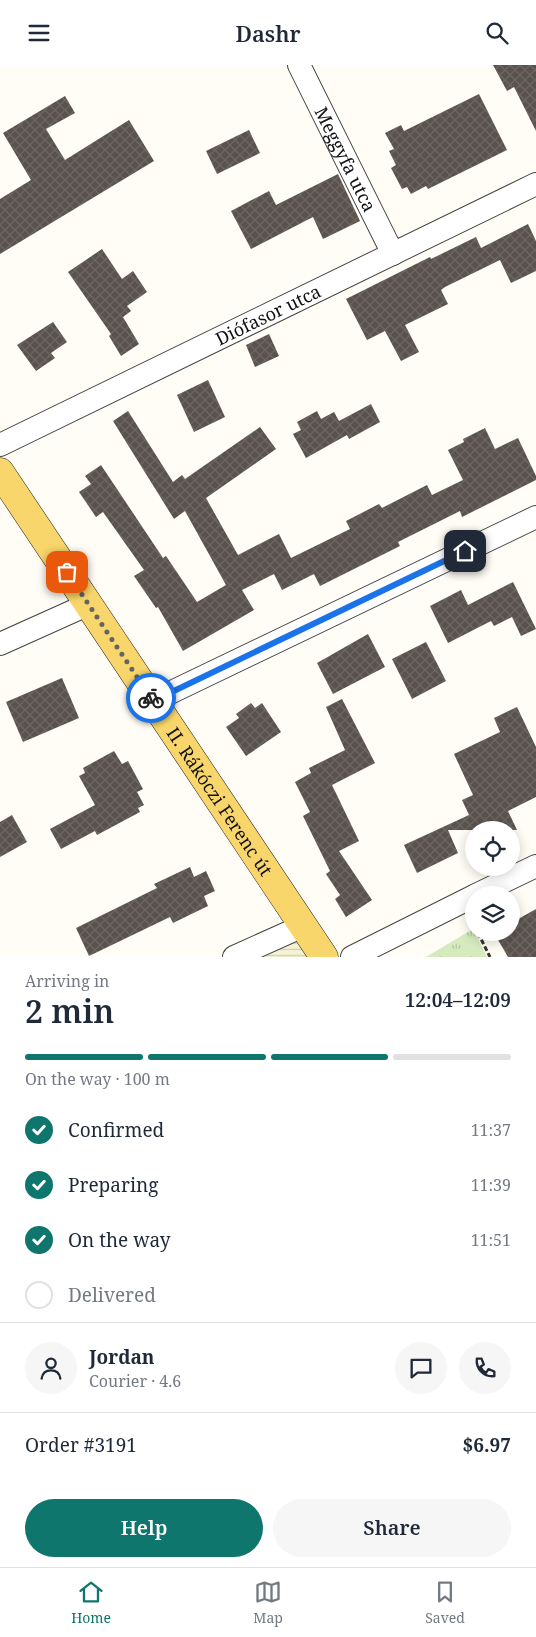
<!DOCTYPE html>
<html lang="en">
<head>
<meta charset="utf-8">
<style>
  :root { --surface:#fff; --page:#f6f6f7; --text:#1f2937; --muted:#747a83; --line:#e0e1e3; --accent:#0f766e }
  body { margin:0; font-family:"Noto Serif",serif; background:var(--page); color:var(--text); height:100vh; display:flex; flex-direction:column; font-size:19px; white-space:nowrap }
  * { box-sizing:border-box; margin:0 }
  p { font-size:16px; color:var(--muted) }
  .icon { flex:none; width:28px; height:28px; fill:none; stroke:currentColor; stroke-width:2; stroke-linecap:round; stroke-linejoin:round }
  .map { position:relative; height:892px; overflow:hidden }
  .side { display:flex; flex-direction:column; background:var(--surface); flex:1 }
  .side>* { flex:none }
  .controls { position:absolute; left:465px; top:756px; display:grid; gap:10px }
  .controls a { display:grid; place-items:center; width:55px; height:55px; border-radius:50%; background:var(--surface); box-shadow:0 2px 12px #0003; font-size:25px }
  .pin { position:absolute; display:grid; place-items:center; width:42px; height:42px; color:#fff; margin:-21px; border-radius:10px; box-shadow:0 2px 8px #0006 }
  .courier { position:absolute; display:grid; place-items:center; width:50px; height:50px; margin:-25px; border:4px solid #1a73e8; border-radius:50%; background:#fff; color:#222; box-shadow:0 1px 6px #0007 }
  .summary em { font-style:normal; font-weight:600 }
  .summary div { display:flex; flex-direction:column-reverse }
  .summary { display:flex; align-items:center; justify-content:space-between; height:85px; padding:0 25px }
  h1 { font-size:32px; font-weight:600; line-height:38px }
  .bar { display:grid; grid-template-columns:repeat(4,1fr); gap:8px 5px; align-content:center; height:60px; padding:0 25px }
  .bar i { height:6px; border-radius:4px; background:var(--line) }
  .bar .active { background:var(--accent) }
  .bar p { grid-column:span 4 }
  .line { display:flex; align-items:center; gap:12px; padding:0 25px; border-top:1px solid var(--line) }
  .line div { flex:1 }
  .round { display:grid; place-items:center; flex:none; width:52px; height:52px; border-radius:26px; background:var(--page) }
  ol { padding:0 25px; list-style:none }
  li { display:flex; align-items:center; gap:15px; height:55px }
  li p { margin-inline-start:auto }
  li .icon { padding:5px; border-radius:50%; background:var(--accent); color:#fff; stroke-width:4 }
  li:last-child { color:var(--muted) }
  li i { width:28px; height:28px; border:2px solid var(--line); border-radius:50% }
  .action { display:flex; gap:10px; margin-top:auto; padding:10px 25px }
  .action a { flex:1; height:58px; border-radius:30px; background:var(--accent); color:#fff; font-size:20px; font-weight:600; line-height:58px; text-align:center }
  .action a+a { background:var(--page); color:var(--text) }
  header { display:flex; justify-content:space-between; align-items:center; height:65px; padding:0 25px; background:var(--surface); font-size:22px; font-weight:600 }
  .dock { display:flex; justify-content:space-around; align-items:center; height:70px; border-top:1px solid var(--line); background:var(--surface); font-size:14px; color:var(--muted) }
  .dock a { display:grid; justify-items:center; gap:2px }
  .dock .active { color:var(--accent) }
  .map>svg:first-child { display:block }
  .farmland { fill:url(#farmland-rules) }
  .grass { fill:url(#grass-tufts) }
  .building { fill:url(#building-cross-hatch) }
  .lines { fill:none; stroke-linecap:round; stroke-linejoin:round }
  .minor-casing { stroke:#444; stroke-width:24 }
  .major-casing { stroke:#222; stroke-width:29 }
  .path { stroke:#333; stroke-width:3; stroke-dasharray:5 2.5; stroke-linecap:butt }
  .minor { stroke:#fff; stroke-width:22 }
  .major { stroke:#f9d66b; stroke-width:28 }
  .done { stroke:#646461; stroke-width:5; stroke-dasharray:0 9 }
  .route { stroke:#1a73e8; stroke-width:6 }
  .labels { text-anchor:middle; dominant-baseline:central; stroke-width:5; stroke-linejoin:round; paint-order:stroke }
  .street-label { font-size:18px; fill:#111; stroke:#fff }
</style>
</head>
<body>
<header><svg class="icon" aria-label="menu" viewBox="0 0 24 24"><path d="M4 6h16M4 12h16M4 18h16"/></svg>Dashr<svg class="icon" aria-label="search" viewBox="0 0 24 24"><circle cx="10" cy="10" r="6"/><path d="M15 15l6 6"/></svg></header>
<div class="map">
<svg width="536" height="892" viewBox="0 0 536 892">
  <defs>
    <pattern id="farmland-rules" width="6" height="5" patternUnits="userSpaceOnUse" patternTransform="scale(1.25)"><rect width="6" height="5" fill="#f6f3d4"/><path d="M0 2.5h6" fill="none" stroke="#d2cfb5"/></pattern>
    <pattern id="grass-tufts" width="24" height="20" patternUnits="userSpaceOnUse" patternTransform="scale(1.25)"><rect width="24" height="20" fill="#d5ebbd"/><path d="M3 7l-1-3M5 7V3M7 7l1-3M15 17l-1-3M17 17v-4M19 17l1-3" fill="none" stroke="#b6c8a1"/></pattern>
    <pattern id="building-cross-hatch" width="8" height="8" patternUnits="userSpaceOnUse" patternTransform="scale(1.25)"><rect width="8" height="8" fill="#5a524d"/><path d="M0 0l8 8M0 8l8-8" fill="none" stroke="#6d6662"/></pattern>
  </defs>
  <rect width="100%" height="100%" fill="#fffdf5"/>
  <path class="farmland" d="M 298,876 L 309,892 L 263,892 Z"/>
  <path class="grass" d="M 473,864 L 487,892 L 426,892 Z"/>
  <g class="building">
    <path d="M 493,0 L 536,0 L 536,66 L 514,22 L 507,26 Z"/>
    <path d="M 479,29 L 507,85 L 428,124 L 426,121 L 411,129 L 407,122 L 402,124 L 391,103 L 396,100 L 389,86 L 394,84 L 385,68 L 401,60 L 404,66 Z"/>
    <path d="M 65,31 L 75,48 L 46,64 L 65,95 L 129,55 L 154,96 L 0,189 L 0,134 L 31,115 L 3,68 Z"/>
    <path d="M 249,65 L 260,88 L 217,109 L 206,86 Z"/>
    <path d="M 338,109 L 360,156 L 323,174 L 313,152 L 251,184 L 231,146 L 269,126 L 276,140 Z"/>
    <path d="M 528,159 L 536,176 L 536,206 L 511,218 L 500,195 L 445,222 L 441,225 L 448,239 L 405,260 L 419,287 L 401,296 L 385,266 L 367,275 L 346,234 L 430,192 L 431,194 L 476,172 L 481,183 Z"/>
    <path d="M 102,184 L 122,214 L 133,206 L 147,227 L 127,241 L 131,246 L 123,252 L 139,279 L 121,291 L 109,271 L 111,269 L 68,207 Z"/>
    <path d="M 53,257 L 67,277 L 51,288 L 55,293 L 36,306 L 17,280 Z"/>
    <path d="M 269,269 L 279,291 L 255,302 L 246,280 Z"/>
    <path d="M 208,315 L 225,352 L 194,367 L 177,330 Z"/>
    <path d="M 371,339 L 380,357 L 349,374 L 347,370 L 306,393 L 293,369 L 301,365 L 297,357 L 317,346 L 321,354 L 334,347 L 339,356 Z"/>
    <path d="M 128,346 L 173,417 L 182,410 L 185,414 L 260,362 L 276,384 L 206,433 L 238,490 L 279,469 L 291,493 L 350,464 L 346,456 L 379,439 L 382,443 L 427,420 L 432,430 L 463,415 L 448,385 L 464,377 L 463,374 L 485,363 L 495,384 L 518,373 L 536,411 L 536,415 L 462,452 L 460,446 L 398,477 L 400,481 L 320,521 L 314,509 L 282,525 L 274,509 L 242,525 L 254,545 L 183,586 L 158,542 L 156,543 L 134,511 L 144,505 L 103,447 L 96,452 L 79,427 L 91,419 L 85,411 L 101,400 L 163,493 L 166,491 L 197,537 L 226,520 L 185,446 L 174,454 L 113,356 Z"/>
    <path d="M 513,517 L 536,564 L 521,571 L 512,552 L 494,561 L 491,556 L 448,578 L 430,541 L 461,525 L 468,540 Z"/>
    <path d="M 368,569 L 385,602 L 333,629 L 317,598 Z"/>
    <path d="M 426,577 L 446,616 L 412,634 L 392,594 Z"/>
    <path d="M 62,613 L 79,653 L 23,677 L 6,637 Z"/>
    <path d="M 342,634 L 375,698 L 332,720 L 359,776 L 339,786 L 372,835 L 346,852 L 335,834 L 340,830 L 326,809 L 330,806 L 303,751 L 310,747 L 295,717 L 311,708 L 309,703 L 345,685 L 326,642 Z"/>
    <path d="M 251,638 L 255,643 L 262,638 L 281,667 L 246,691 L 226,662 L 239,653 L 236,649 Z"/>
    <path d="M 517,642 L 536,682 L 536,732 L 508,746 L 517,765 L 448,765 L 458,788 L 417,808 L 404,780 L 469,750 L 462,735 L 473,730 L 454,689 L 500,667 L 494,653 Z"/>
    <path d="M 114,686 L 122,699 L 128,696 L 143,724 L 137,727 L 144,740 L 138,743 L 140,747 L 97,770 L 95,766 L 61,784 L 50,764 L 95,740 L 79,711 L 85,708 L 83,703 Z"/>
    <path d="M 12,750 L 27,777 L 0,792 L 0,757 Z"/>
    <path d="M 190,802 L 194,812 L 206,806 L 215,826 L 204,831 L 208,841 L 173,858 L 170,852 L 89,891 L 76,863 L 157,823 L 154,819 Z"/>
    <path d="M 536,844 L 536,892 L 508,892 L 494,868 L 511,868 L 511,858 Z"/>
  </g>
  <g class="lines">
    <defs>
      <g id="minor">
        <path id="s1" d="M 299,0 L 393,189"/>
        <path id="s2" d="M 0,380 L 536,119"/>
        <path d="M 0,579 L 89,539"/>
        <path d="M 153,636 L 536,452"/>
        <path d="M 476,830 L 536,801"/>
        <path d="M 234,892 L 303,861"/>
        <path d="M 352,892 L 474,831"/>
      </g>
      <g id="major">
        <path id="s3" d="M 0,407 L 324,892"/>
      </g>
    </defs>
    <use href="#minor" class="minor-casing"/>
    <use href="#major" class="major-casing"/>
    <path class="path" d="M 478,868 L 490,892"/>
    <use href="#minor" class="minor"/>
    <use href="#major" class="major"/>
  </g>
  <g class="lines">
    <path class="done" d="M 67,507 L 151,633"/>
    <path class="route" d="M 151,633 L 153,636 L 465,486"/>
  </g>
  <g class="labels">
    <g class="street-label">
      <text stroke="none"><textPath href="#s1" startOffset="105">Meggyfa utca</textPath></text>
      <text stroke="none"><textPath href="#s2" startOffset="298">Diófasor utca</textPath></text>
      <text stroke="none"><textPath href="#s3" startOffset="396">II. Rákóczi Ferenc út</textPath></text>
    </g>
  </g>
</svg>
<div class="controls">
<a><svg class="icon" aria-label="locate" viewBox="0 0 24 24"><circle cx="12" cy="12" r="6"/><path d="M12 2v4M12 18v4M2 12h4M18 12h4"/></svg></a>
<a><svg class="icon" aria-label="layers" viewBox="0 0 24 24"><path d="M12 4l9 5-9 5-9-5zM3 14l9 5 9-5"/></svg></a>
</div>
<div class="pin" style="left:67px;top:507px;background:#ea580c"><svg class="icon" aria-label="bag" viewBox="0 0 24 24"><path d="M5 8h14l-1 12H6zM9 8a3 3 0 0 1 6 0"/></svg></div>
<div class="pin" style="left:465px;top:486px;background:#1f2937"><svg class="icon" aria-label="home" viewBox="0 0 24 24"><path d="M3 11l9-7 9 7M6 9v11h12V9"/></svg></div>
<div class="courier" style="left:151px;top:633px"><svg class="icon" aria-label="bike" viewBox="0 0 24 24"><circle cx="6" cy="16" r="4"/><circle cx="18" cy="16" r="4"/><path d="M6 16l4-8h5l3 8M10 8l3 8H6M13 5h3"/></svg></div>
</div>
<section class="side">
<div class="summary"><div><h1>2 min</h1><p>Arriving in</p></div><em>12:04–12:09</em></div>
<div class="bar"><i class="active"></i><i class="active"></i><i class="active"></i><i></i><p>On the way · 100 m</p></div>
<ol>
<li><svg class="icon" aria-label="check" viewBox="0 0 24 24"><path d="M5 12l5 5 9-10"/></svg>Confirmed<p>11:37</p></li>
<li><svg class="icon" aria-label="check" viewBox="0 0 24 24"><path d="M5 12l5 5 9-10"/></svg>Preparing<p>11:39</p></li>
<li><svg class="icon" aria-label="check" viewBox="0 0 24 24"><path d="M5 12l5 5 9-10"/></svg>On the way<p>11:51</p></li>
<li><i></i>Delivered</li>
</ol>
<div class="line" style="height:90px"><a class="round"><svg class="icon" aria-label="person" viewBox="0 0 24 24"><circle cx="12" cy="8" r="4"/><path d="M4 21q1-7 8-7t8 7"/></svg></a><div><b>Jordan</b><p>Courier · 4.6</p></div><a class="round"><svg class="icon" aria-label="chat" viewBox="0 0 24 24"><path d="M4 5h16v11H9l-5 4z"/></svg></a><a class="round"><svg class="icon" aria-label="phone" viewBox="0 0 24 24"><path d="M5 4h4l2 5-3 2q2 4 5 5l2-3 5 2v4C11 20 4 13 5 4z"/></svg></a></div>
<div class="line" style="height:65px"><div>Order #3191</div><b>$6.97</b></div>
<div class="action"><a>Help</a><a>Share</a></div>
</section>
<nav class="dock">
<a class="active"><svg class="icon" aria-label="home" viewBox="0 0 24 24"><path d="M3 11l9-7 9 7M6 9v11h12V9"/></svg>Home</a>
<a><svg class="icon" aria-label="map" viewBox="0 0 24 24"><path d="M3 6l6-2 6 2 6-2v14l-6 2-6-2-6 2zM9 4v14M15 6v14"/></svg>Map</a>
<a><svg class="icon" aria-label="saved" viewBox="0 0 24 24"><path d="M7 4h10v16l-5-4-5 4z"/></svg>Saved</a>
</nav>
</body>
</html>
